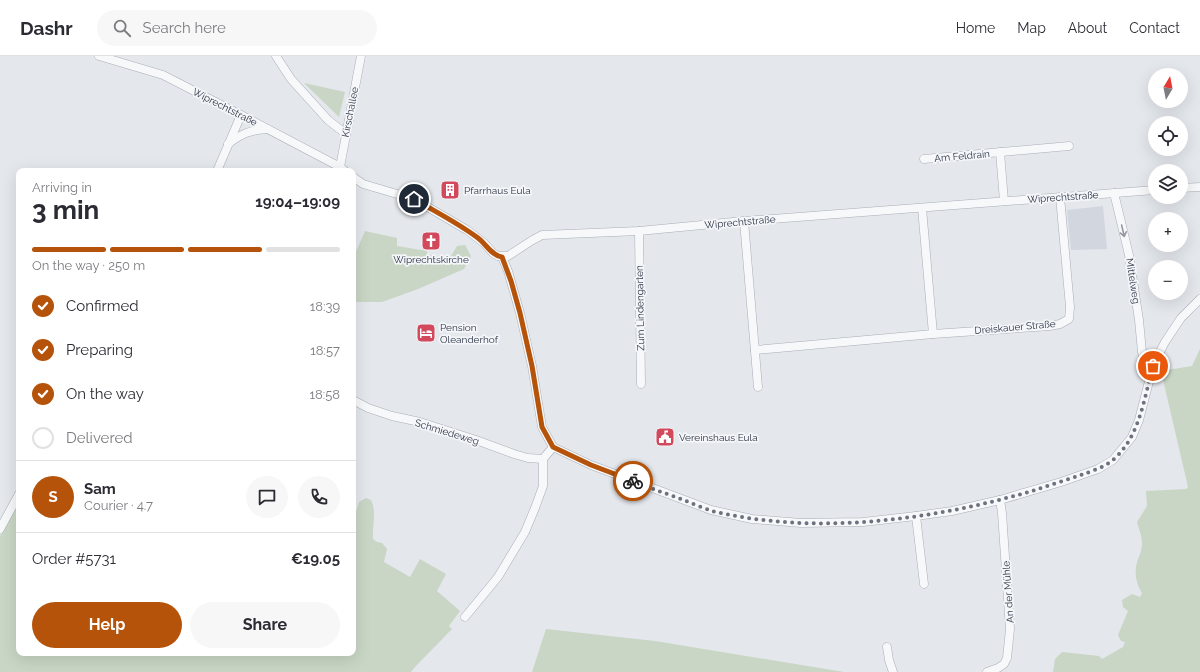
<!DOCTYPE html>
<html lang="en">
<head>
<meta charset="utf-8">
<style>
  :root { --surface:#fff; --page:#f7f7f7; --text:#2b2b33; --muted:#7c7c81; --line:#e1e1e2; --accent:#b45309 }
  body { margin:0; font-family:Raleway,sans-serif; background:var(--page); color:var(--text); height:100vh; display:flex; flex-direction:column; font-size:15px; white-space:nowrap }
  * { box-sizing:border-box; margin:0 }
  p { font-size:13px; color:var(--muted) }
  .icon { flex:none; width:22px; height:22px; fill:none; stroke:currentColor; stroke-width:2; stroke-linecap:round; stroke-linejoin:round }
  .map { position:relative; flex:1; overflow:hidden }
  .side { position:absolute; left:16px; top:112px; width:340px; height:488px; display:flex; flex-direction:column; background:var(--surface); border-radius:8px; box-shadow:0 4px 16px #0002 }
  .side>* { flex:none }
  .needle { width:26px; rotate:10deg }
  .tools { position:absolute; left:1148px; top:12px; display:grid; gap:8px }
  .tools a { display:grid; place-items:center; width:40px; height:40px; border-radius:50%; background:var(--surface); box-shadow:0 4px 16px #0002; font-size:20px }
  .pin { position:absolute; display:grid; place-items:center; width:34px; height:34px; color:#fff; margin:-17px; border:2px solid #fff; border-radius:50%; box-shadow:0 1px 4px #0007 }
  .courier { position:absolute; display:grid; place-items:center; width:40px; height:40px; margin:-20px; border:3px solid #b45309; border-radius:50%; background:#fff; color:#222; box-shadow:0 1px 5px #0007 }
  .head em { font-style:normal; font-weight:700 }
  .head div { display:flex; flex-direction:column-reverse }
  .head { display:flex; align-items:center; justify-content:space-between; height:68px; padding:0 16px }
  h1 { font-size:26px; font-weight:700; line-height:30px }
  .bar { display:grid; grid-template-columns:repeat(4,1fr); gap:6px 4px; align-content:center; height:48px; padding:0 16px }
  .bar i { height:5px; border-radius:3px; background:var(--line) }
  .bar .on { background:var(--accent) }
  .bar p { grid-column:span 4 }
  .line { display:flex; align-items:center; gap:10px; padding:0 16px; border-top:1px solid var(--line) }
  .line div { flex:1 }
  .round { display:grid; place-items:center; flex:none; width:42px; height:42px; border-radius:21px; background:var(--page) }
  ol { padding:0 16px; list-style:none }
  li { display:flex; align-items:center; gap:12px; height:44px }
  li p { margin-inline-start:auto }
  li .icon { padding:4px; border-radius:50%; background:var(--accent); color:#fff; stroke-width:4 }
  li:last-child { color:var(--muted) }
  li i { width:22px; height:22px; border:2px solid var(--line); border-radius:50% }
  .action { display:flex; gap:8px; margin-top:auto; padding:8px 16px }
  .action a { flex:1; height:46px; border-radius:24px; background:var(--accent); color:#fff; font-size:16px; font-weight:700; line-height:46px; text-align:center }
  .action a+a { background:var(--page); color:var(--text) }
  header { display:flex; align-items:center; gap:24px; box-sizing:border-box; height:56px; padding:0 20px; background:var(--surface); border-bottom:1px solid var(--line) }
  header strong { font-size:19px }
  nav { display:flex; gap:22px; margin-inline-start:auto; font-size:14px }
  .search { width:280px; height:36px; background:var(--page); display:flex; align-items:center; gap:10px; box-sizing:border-box; padding:0 14px; border-radius:22px; color:var(--muted); font-size:15px }
  .map>svg:first-child { display:block }
  .built { fill:#d2d6de }
  .green { fill:#c9d6c5 }
  .lines { fill:none; stroke-linecap:round; stroke-linejoin:round }
  .minor-casing { stroke:#a9aeb7; stroke-width:9 }
  .minor { stroke:#f7f8fa; stroke-width:8 }
  .oneway { stroke:#9196a0 }
  .done { stroke:#6c737f; stroke-width:4; stroke-dasharray:0 7.2 }
  .route { stroke:#b45309; stroke-width:5 }
  .labels { text-anchor:middle; dominant-baseline:central; stroke-width:3.5; stroke-linejoin:round; paint-order:stroke }
  .street-label { font-size:10px; fill:#2b3445; stroke:#f4f6f9 }
  .poi-label { font-size:10px; fill:#2b3445; stroke:#f4f6f9; text-anchor:start }
</style>
</head>
<body>
<header>
<strong>Dashr</strong>
<div class="search"><svg class="icon" aria-label="search" viewBox="0 0 24 24"><circle cx="10" cy="10" r="6"/><path d="M15 15l6 6"/></svg>Search here</div>
<nav><a>Home</a><a>Map</a><a>About</a><a>Contact</a></nav>
</header>
<div class="map">
<svg width="1200" height="616" viewBox="0 0 1200 616">
  <rect width="100%" height="100%" fill="#e4e7ec"/>
  <path class="built" d="M 1103,150 L 1107,193 L 1071,194 L 1067,154 Z"/>
  <g class="green">
    <path d="M 304,27 L 345,36 L 339,61 Z"/>
    <path d="M 365,175 L 397,182 L 397,190 L 427,195 L 427,199 L 442,201 L 451,200 L 457,190 L 465,189 L 471,200 L 464,213 L 418,233 L 382,246 L 353,246 L 353,197 L 355,198 Z"/>
    <path d="M 1200,293 L 1200,616 L 1053,616 L 1055,603 L 1062,596 L 1099,600 L 1102,603 L 1123,591 L 1125,586 L 1121,585 L 1118,579 L 1128,555 L 1123,551 L 1122,544 L 1132,538 L 1140,541 L 1142,537 C 1136,527 1134,518 1137,506 C 1139,500 1142,495 1142,488 C 1142,480 1139,473 1137,466 L 1147,450 L 1146,435 L 1186,433 L 1188,431 L 1161,315 L 1192,310 Z"/>
    <path d="M 366,442 L 371,444 C 377,456 372,470 373,483 L 377,486 L 382,487 L 387,493 L 384,506 L 410,521 L 420,503 L 446,518 L 437,535 L 460,555 L 449,570 L 452,573 L 415,611 L 411,616 L 0,616 L 0,480 L 19,447 L 19,597 L 353,597 L 353,465 L 359,446 Z"/>
    <path d="M 546,573 L 655,585 L 844,616 L 532,616 Z"/>
  </g>
  <g class="lines">
    <defs>
      <g id="minor">
        <path d="M 99,0 L 163,19 L 241,59 L 340,111 L 345,115"/>
        <path d="M 276,0 L 291,23 L 328,64 L 346,78"/>
        <path d="M 228,88 C 241,78 250,74 267,73"/>
        <path d="M 1000,96 L 1004,145"/>
        <path d="M 924,103 L 1069,90"/>
        <path d="M 340,111 L 361,0"/>
        <path d="M 217,115 L 241,59"/>
        <path d="M 353,121 L 363,128 L 414,143 L 467,174 L 484,187 L 493,197 L 498,200 L 508,200 L 531,185 L 542,179 L 639,175 L 744,165 L 1155,134"/>
        <path d="M 1181,132 L 1200,131"/>
        <path d="M 1114,137 L 1129,199 L 1139,264 L 1142,296 L 1144,304 L 1153,310"/>
        <path d="M 922,152 L 933,278"/>
        <path d="M 744,165 L 758,331"/>
        <path d="M 639,175 L 641,328"/>
        <path d="M 502,201 L 508,215 L 520,257 L 532,310 L 542,371 L 553,391 L 591,409 L 711,454 L 752,463 L 801,467 L 863,466 L 916,460 L 952,455 L 1000,444 L 1061,426 L 1098,413 L 1113,404 L 1132,381 L 1139,364 L 1153,310 L 1165,286 L 1181,262 L 1200,243"/>
        <path d="M 755,294 L 933,278 L 1050,270 L 1060,268 L 1069,263 L 1070,251 L 1060,141"/>
        <path d="M 353,344 L 368,352 L 392,360 L 420,366 L 476,384 L 514,398 L 528,402 L 543,403"/>
        <path d="M 916,460 L 924,528"/>
        <path d="M 0,473 L 19,438"/>
        <path d="M 465,561 L 498,521 L 525,476 L 535,452 L 543,430 L 543,403 L 553,391"/>
        <path d="M 887,591 L 889,604 L 893,616"/>
        <path d="M 987,616 L 998,612 L 1004,608 L 1007,602 L 1010,573 L 1002,457 L 1000,444"/>
      </g>
    </defs>
    <use href="#minor" class="minor-casing"/>
    <use href="#minor" class="minor"/>
  </g>
  <defs><path id="oneway-shaft" d="M-6 0H5M1.5-3L5.5 0L1.5 3" fill="none" stroke-width="1.6" stroke-linecap="round" stroke-linejoin="round"/></defs>
  <use class="oneway" href="#oneway-shaft" transform="translate(1123 175) rotate(77)"/>
  <g class="lines">
    <path class="done" d="M 633,425 C 650,432 667,438 684,444 C 693,448 703,452 712,455 C 815,480 932,464 1032,435 C 1048,430 1065,424 1081,419 C 1092,415 1105,411 1114,403 C 1140,380 1144,342 1153,310"/>
    <path class="route" d="M 414,143 C 436,156 458,167 478,182 C 486,188 492,200 502,201 L 511,225 L 520,257 L 532,310 L 542,371 L 553,391 L 591,409 L 633,425"/>
  </g>
  <defs>
    <symbol id="building-square" viewBox="-11 -11 22 22"><rect x="-9" y="-9" width="18" height="18" rx="4" fill="#d1495b" stroke="#f4f6f9"/><path d="M-4-6H4V6H1V3H-1V6H-4ZM-2.5-4.3h1.7v1.8h-1.7ZM.8-4.3h1.7v1.8H.8ZM-2.5-1h1.7V.8h-1.7ZM.8-1h1.7V.8H.8Z" fill="#fff"/></symbol>
    <symbol id="church-square" viewBox="-11 -11 22 22"><rect x="-9" y="-9" width="18" height="18" rx="4" fill="#d1495b" stroke="#f4f6f9"/><path d="M-1.2-6h2.4v3.5h3.3v2.4h-3.3V6h-2.4V-.1h-3.3v-2.4h3.3Z" fill="#fff"/></symbol>
    <symbol id="hotel-square" viewBox="-11 -11 22 22"><rect x="-9" y="-9" width="18" height="18" rx="4" fill="#d1495b" stroke="#f4f6f9"/><path d="M-6-4.5h1.5V1H6V5H4.5V3h-9V5H-6ZM-4 0a1.8 1.8 0 1 1 3.6 0ZM.5 0V-2.5h3Q6-2.5 6 0Z" fill="#fff"/></symbol>
    <symbol id="civic-square" viewBox="-11 -11 22 22"><rect x="-9" y="-9" width="18" height="18" rx="4" fill="#d1495b" stroke="#f4f6f9"/><path d="M-.6-6.5H3V-4.5H.6V-3L4-1V1h2V6H-6V1h2V-1L-.6-3ZM-1.2 2.5V6h2.4V2.5Z" fill="#fff"/></symbol>
  </defs>
  <g fill-rule="evenodd">
    <use href="#building-square" x="439" y="123" width="22" height="22"/>
    <use href="#church-square" x="420" y="174" width="22" height="22"/>
    <use href="#hotel-square" x="415" y="266" width="22" height="22"/>
    <use href="#civic-square" x="654" y="370" width="22" height="22"/>
  </g>
  <g class="labels">
    <g class="street-label">
      <text transform="translate(225 51) rotate(27)">Wiprechtstraße</text>
      <text transform="translate(350 56) rotate(-79)">Kirschallee</text>
      <text transform="translate(962 100) rotate(-5)">Am Feldrain</text>
      <text transform="translate(1063 141) rotate(-4)">Wiprechtstraße</text>
      <text transform="translate(740 166) rotate(-5)">Wiprechtstraße</text>
      <text transform="translate(1133 225) rotate(81)">Mittelweg</text>
      <text transform="translate(640 252) rotate(-91)">Zum Lindengarten</text>
      <text transform="translate(1015 271) rotate(-5)">Dreiskauer Straße</text>
      <text transform="translate(447 376) rotate(17)">Schmiedeweg</text>
      <text transform="translate(1008 536) rotate(-94)">An der Mühle</text>
    </g>
    <g class="poi-label">
      <text x="464" y="134">Pfarrhaus Eula</text>
      <text x="431" y="203" text-anchor="middle">Wiprechtskirche</text>
      <text x="440" y="271">Pension<tspan x="440" dy="12">Oleanderhof</tspan></text>
      <text x="679" y="381">Vereinshaus Eula</text>
    </g>
  </g>
</svg>
<div class="tools">
<a><svg class="needle" viewBox="-14 -14 28 28"><path d="M0-13l5 13h-10z" fill="#e53935"/><path d="M0 13l5-13h-10z" fill="#7c7c81"/></svg></a>
<a><svg class="icon" aria-label="locate" viewBox="0 0 24 24"><circle cx="12" cy="12" r="6"/><path d="M12 2v4M12 18v4M2 12h4M18 12h4"/></svg></a>
<a><svg class="icon" aria-label="layers" viewBox="0 0 24 24"><path d="M12 4l9 5-9 5-9-5zM3 14l9 5 9-5"/></svg></a>
<a>+</a>
<a>−</a>
</div>
<div class="pin" style="left:1153px;top:310px;background:#ea580c"><svg class="icon" aria-label="bag" viewBox="0 0 24 24"><path d="M5 8h14l-1 12H6zM9 8a3 3 0 0 1 6 0"/></svg></div>
<div class="pin" style="left:414px;top:143px;background:#1f2937"><svg class="icon" aria-label="home" viewBox="0 0 24 24"><path d="M3 11l9-7 9 7M6 9v11h12V9"/></svg></div>
<div class="courier" style="left:633px;top:425px"><svg class="icon" aria-label="bike" viewBox="0 0 24 24"><circle cx="6" cy="16" r="4"/><circle cx="18" cy="16" r="4"/><path d="M6 16l4-8h5l3 8M10 8l3 8H6M13 5h3"/></svg></div>
<section class="side">
<div class="head"><div><h1>3 min</h1><p>Arriving in</p></div><em>19:04–19:09</em></div>
<div class="bar"><i class="on"></i><i class="on"></i><i class="on"></i><i></i><p>On the way · 250 m</p></div>
<ol>
<li><svg class="icon" aria-label="check" viewBox="0 0 24 24"><path d="M5 12l5 5 9-10"/></svg>Confirmed<p>18:39</p></li>
<li><svg class="icon" aria-label="check" viewBox="0 0 24 24"><path d="M5 12l5 5 9-10"/></svg>Preparing<p>18:57</p></li>
<li><svg class="icon" aria-label="check" viewBox="0 0 24 24"><path d="M5 12l5 5 9-10"/></svg>On the way<p>18:58</p></li>
<li><i></i>Delivered</li>
</ol>
<div class="line" style="height:72px"><b class="round" style="background:var(--accent);color:#fff">S</b><div><b>Sam</b><p>Courier · 4.7</p></div><a class="round"><svg class="icon" aria-label="chat" viewBox="0 0 24 24"><path d="M4 5h16v11H9l-5 4z"/></svg></a><a class="round"><svg class="icon" aria-label="phone" viewBox="0 0 24 24"><path d="M5 4h4l2 5-3 2q2 4 5 5l2-3 5 2v4C11 20 4 13 5 4z"/></svg></a></div>
<div class="line" style="height:52px"><div>Order #5731</div><b>€19.05</b></div>
<div class="action"><a>Help</a><a>Share</a></div>
</section>
</div>
</body>
</html>
